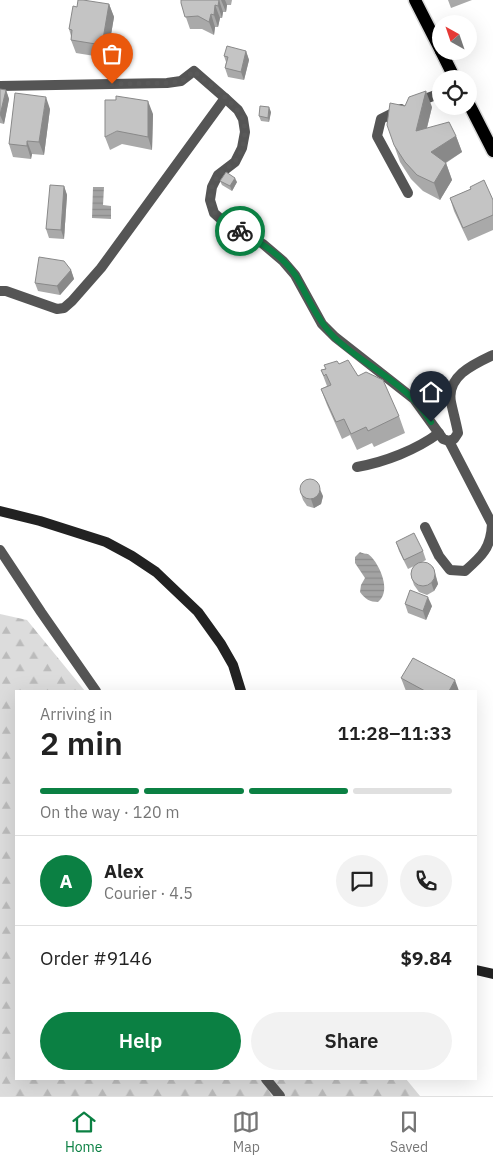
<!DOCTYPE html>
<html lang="en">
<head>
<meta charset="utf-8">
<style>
  :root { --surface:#fff; --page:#f2f2f2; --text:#222; --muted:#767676; --line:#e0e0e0; --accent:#0b8043 }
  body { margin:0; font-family:"IBM Plex Sans",sans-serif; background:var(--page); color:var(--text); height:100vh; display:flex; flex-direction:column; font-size:19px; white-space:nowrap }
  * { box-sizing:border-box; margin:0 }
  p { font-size:16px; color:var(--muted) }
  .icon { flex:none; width:28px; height:28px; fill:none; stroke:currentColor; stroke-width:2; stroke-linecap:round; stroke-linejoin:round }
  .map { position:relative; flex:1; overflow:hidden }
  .details { position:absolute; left:15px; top:690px; width:462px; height:390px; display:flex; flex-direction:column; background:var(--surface); border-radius:0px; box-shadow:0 5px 20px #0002 }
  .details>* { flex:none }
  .needle { width:32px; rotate:320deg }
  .controls { position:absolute; left:432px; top:15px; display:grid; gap:10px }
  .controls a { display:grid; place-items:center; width:45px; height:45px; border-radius:50%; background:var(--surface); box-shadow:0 5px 20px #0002; font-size:25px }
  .pin { position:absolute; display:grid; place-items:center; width:42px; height:42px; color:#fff; margin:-51px -21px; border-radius:50% 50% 50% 0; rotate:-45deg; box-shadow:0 0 5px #0007 }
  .pin .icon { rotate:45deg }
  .courier { position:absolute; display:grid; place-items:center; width:50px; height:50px; margin:-25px; border:4px solid #0b8043; border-radius:50%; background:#fff; color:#222; box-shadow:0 1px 6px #0007 }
  .headline em { font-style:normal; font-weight:600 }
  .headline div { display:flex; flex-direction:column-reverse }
  .headline { display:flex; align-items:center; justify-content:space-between; height:85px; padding:0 25px }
  h1 { font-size:32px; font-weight:600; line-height:38px }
  .bar { display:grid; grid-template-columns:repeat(4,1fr); gap:8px 5px; align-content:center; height:60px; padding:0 25px }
  .bar i { height:6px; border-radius:4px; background:var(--line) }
  .bar .active { background:var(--accent) }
  .bar p { grid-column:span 4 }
  .line { display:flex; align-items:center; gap:12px; padding:0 25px; border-top:1px solid var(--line) }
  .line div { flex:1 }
  .round { display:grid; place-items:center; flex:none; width:52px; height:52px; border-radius:26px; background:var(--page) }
  .button { display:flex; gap:10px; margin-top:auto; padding:10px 25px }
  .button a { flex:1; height:58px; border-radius:30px; background:var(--accent); color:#fff; font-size:20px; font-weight:600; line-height:58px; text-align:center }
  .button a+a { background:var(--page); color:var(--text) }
  .dock { display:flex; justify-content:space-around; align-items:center; height:70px; border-top:1px solid var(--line); background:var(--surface); font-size:14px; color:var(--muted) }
  .dock a { display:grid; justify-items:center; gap:2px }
  .dock .active { color:var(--accent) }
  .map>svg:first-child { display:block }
  .forest { fill:url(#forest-firs) }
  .water { fill:url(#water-rules) }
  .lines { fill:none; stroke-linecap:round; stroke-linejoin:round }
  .primary-casing { stroke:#dbdbdb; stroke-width:15 }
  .street { stroke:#555; stroke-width:10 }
  .secondary { stroke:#222; stroke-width:10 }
  .primary { stroke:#000; stroke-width:12 }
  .wall { fill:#a9a9a9 }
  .shaded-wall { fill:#898989 }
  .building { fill:#c4c4c4; stroke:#898989 }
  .done { stroke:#595959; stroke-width:5; stroke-dasharray:0 9 }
  .route { stroke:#0b8043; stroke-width:6 }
</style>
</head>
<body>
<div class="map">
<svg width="493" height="1096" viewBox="0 0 493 1096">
  <defs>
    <pattern id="forest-firs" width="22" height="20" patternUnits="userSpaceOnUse" patternTransform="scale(1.25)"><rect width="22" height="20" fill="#dcdcdc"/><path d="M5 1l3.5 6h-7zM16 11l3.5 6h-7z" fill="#bbb"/></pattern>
    <pattern id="water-rules" width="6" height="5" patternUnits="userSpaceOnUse" patternTransform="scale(1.25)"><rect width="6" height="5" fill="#a3a3a3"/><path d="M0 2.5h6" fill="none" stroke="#8b8b8b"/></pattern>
  </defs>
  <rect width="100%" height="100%" fill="#fff"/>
  <path class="forest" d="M 0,614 L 27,620 L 85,691 L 16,691 L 16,1079 L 406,1079 L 420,1096 L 0,1096 Z"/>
  <g class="water">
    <path d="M 93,187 L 104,187 L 103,205 L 111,206 L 111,219 L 92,218 Z"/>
    <path d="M 360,552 C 361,553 367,554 368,554 C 378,561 388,584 383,595 C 382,598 380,600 378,602 C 370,602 365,599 360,592 L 361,585 L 365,578 L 355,563 L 355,557 Z"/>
  </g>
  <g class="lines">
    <defs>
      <g id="primary">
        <path d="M 415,0 L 441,51"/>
        <path d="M 441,51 L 455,79"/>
        <path d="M 469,104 L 493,151"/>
      </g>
    </defs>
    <use href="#primary" class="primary-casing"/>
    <g class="street">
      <path d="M 0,86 L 167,83 L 181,81 L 194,71 L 225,98 L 101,268 L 72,301 L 64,308 L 57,309 L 6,291 L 0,291"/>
      <path d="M 225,98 L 238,110 L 243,119 L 245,132 L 242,148 L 235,162 L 218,175 L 212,187 L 210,200 L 214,213 L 224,222 L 263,244 L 283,261 L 295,275 L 322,324 L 335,337 L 414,399 L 443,439 L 449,441 L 454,439 L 458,433 C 456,422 453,412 451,402 C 446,376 474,364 493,355"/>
      <path d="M 417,102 L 441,93"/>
      <path d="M 401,109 L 381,119 L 377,136 L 408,193"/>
      <path d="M 357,467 C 385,462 416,450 439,433"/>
      <path d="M 425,527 L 439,556 L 450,570 L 465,571 C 482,556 491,548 492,524 L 449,441"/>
      <path d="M 0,550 L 41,612 L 96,691"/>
      <path d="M 266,1079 L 280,1096"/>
    </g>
    <g class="secondary">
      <path d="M 0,511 L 40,521 L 106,542 L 132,556 L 156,572 L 198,612 L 221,644 L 233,665 L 241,691"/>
      <path d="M 476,970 L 493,974"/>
    </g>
    <use href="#primary" class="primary"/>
  </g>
  <g class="wall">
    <path d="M 181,0 L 232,0 L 231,5 L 227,5 L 226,12 L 223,12 L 222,18 L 220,18 L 218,27 L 215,27 L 214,35 L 202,29 L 190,29 L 181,3 Z"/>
    <path d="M 448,0 L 472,0 L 451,8 Z"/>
    <path d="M 109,4 L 114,17 L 107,58 L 76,53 L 71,40 L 71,36 L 69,29 L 77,7 Z"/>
    <path d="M 246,51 L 249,60 L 244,80 L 228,77 L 225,68 L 226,62 L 224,56 Z"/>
    <path d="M 0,89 L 6,90 L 9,99 L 4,124 L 0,123 Z"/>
    <path d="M 405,106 L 432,107 L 427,128 L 456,136 L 462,152 L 446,163 L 452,180 L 440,200 L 423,191 L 411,179 L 400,162 L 394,145 Z"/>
    <path d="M 50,109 L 44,155 L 32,154 L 31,159 L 13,157 L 9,144 Z"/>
    <path d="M 271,112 L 269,122 L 261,121 L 259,116 Z"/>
    <path d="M 153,114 L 152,150 L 122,144 L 110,150 L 105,137 Z"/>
    <path d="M 220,181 L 237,182 L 232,191 L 222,185 Z"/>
    <path d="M 64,186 L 67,195 L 64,239 L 49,238 L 46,229 Z"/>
    <path d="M 471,189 L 493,200 L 493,230 L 468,241 L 454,211 L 450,198 Z"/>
    <path d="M 71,270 L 74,279 L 60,295 L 38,291 L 35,283 Z"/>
    <path d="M 339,364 L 358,376 L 399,416 L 405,433 L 374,447 L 372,443 L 357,450 L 350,435 L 342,439 L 327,405 L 321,389 L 327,386 L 321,370 Z"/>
    <path d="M 300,491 L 323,496 L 321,504 L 314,508 L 307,506 L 303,500 Z"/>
    <path d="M 396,542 L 423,551 L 426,560 L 422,562 L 433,567 L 436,576 L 438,584 L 434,591 L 427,595 L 419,592 L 414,585 L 411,576 L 414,566 L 408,569 L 399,551 Z"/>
    <path d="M 405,604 L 432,606 L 426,620 L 408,613 Z"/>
    <path d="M 401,678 L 459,691 L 406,691 Z"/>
  </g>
  <g class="shaded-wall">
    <path d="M 219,0 L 223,12 L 222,18 L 218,6 Z"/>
    <path d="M 221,0 L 225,0 L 227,5 L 226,12 Z"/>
    <path d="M 109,4 L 114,17 L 107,58 L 102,45 Z"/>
    <path d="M 215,5 L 220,18 L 218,27 L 214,15 Z"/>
    <path d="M 211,14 L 215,27 L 214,35 L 209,22 Z"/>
    <path d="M 246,51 L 249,60 L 244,80 L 241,72 Z"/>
    <path d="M 6,90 L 9,99 L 4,124 L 0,115 Z"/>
    <path d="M 426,91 L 432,107 L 422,147 L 416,131 Z"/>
    <path d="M 46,97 L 50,109 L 44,155 L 39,142 Z"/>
    <path d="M 148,101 L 153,114 L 152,150 L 148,137 Z"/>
    <path d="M 269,107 L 271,112 L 269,122 L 268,118 Z"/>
    <path d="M 456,136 L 462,152 L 437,168 L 431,152 Z"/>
    <path d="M 27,141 L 32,154 L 31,159 L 27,146 Z"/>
    <path d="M 446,163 L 452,180 L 440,200 L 434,183 Z"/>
    <path d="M 235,178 L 237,182 L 232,191 L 230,186 Z"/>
    <path d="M 64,186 L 67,195 L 64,239 L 61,230 Z"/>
    <path d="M 71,270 L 74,279 L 60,295 L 57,286 Z"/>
    <path d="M 319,487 L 323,496 L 321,504 L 314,508 L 311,499 Z"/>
    <path d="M 433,567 L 438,584 L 434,591 L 431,582 Z"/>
    <path d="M 428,597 L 432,606 L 426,620 L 423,611 Z"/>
    <path d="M 455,680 L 459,691 L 449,691 Z"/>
  </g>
  <g class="building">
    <path d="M 78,0 L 83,0 L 109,4 L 102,45 L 71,40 L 72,30 L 69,29 L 73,6 L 77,7 Z"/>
    <path d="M 181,0 L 219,0 L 218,6 L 215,5 L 214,15 L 211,14 L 209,22 L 198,16 L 185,17 L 181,3 Z"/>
    <path d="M 227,46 L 246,51 L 241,72 L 225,68 L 228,57 L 224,56 Z"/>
    <path d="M 0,89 L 6,90 L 0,115 Z"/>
    <path d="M 426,91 L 416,131 L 449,122 L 456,136 L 431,152 L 446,163 L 434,183 L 417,175 L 405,162 L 394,145 L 387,125 L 390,103 L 405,106 L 409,97 Z"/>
    <path d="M 15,93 L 46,97 L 39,142 L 27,141 L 27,146 L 9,144 Z"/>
    <path d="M 116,96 L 148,101 L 148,137 L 117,131 L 105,137 L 105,100 L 116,100 Z"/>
    <path d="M 260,106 L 269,107 L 268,118 L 259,116 Z"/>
    <path d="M 226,172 L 235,178 L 230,186 L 220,181 Z"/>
    <path d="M 484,180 L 493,200 L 493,215 L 463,228 L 450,198 L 471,189 L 470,187 Z"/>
    <path d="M 50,185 L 64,186 L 61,230 L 46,229 Z"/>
    <path d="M 39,257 L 64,261 L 71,270 L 57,286 L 35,283 Z"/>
    <path d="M 348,360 L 358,376 L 366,372 L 383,380 L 399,416 L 368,431 L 366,427 L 351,434 L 344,419 L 336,422 L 321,389 L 331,385 L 326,374 L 324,376 L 321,370 L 326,369 L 324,365 L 337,361 L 339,364 Z"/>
    <circle cx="310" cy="489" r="10"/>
    <path d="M 414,533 L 423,551 L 404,560 L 396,542 Z"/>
    <circle cx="423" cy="574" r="12"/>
    <path d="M 410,590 L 428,597 L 423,611 L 405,604 Z"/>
    <path d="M 413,658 L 455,680 L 449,691 L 425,691 L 401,678 Z"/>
  </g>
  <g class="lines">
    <path class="done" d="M 112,84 L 168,83 L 182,81 L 194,71 C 206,82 238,105 243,119 C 247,132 244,148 236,160 C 232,166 224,169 219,175 C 206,189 208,210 223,222 C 228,226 235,228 240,231"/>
    <path class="route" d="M 240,231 C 261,243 282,255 296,276 C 308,297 317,320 334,337 C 358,360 389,375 412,398 C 420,405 425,414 431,422"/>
  </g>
</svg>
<div class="controls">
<a><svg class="needle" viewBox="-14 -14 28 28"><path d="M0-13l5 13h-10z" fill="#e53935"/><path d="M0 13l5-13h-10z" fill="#767676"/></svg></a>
<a><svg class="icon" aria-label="locate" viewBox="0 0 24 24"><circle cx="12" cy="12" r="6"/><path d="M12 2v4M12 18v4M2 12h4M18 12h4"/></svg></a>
</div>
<div class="pin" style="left:112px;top:84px;background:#ea580c"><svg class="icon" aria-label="bag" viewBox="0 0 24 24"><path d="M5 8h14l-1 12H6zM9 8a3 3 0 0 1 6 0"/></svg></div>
<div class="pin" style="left:431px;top:422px;background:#1f2937"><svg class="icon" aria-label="home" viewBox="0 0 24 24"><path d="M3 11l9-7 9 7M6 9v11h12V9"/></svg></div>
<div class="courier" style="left:240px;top:231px"><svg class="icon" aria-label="bike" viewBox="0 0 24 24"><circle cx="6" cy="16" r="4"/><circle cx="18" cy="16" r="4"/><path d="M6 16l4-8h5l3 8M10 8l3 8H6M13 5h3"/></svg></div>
<section class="details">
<div class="headline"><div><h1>2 min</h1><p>Arriving in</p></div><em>11:28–11:33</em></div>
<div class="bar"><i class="active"></i><i class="active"></i><i class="active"></i><i></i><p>On the way · 120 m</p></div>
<div class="line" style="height:90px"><b class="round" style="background:var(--accent);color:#fff">A</b><div><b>Alex</b><p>Courier · 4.5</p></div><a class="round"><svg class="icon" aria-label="chat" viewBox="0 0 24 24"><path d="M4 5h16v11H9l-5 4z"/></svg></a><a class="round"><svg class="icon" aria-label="phone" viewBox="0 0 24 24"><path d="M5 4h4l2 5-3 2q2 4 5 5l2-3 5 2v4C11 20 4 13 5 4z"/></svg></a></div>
<div class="line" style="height:65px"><div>Order #9146</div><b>$9.84</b></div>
<div class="button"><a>Help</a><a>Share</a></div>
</section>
</div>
<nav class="dock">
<a class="active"><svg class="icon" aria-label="home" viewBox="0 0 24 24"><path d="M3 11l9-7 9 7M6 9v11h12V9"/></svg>Home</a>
<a><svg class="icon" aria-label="map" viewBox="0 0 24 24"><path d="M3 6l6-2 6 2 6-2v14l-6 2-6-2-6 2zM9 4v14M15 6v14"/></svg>Map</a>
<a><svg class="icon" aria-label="saved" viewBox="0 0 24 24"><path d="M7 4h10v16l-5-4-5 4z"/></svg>Saved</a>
</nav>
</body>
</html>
